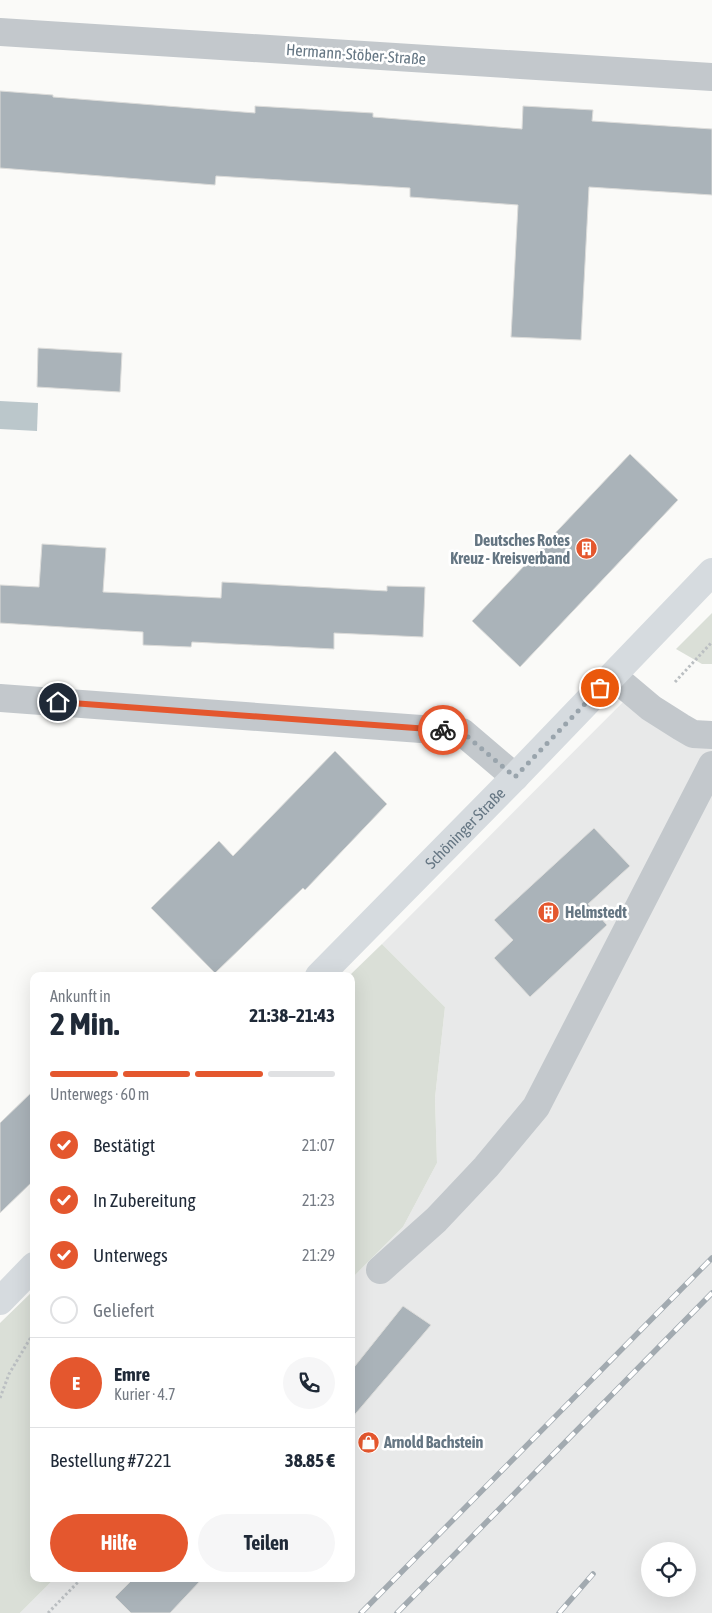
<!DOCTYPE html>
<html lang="de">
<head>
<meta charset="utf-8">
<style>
  :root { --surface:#fff; --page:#f6f6f7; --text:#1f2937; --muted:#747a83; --line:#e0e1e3; --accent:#e4572e }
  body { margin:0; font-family:"Asap Condensed",sans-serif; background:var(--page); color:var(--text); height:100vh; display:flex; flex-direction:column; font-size:19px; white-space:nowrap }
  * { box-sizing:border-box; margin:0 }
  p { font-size:16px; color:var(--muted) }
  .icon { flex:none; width:28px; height:28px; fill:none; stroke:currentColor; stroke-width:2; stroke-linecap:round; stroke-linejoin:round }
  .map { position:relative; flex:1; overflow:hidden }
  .side { position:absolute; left:30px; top:972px; width:325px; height:610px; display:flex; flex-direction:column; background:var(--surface); border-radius:10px; box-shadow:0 5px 20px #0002 }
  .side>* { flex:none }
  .buttons { position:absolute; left:641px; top:1542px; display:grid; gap:10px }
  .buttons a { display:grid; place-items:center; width:55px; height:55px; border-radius:50%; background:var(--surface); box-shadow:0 5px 20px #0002; font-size:25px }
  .pin { position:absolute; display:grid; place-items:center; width:42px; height:42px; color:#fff; margin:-21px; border:2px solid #fff; border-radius:50%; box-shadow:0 1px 5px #0007 }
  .courier { position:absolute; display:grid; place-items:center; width:50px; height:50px; margin:-25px; border:4px solid #e4572e; border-radius:50%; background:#fff; color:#222; box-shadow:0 1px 6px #0007 }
  .summary em { font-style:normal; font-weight:700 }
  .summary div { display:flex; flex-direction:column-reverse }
  .summary { display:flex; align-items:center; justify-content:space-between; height:85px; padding:0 20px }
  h1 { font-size:32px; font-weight:700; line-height:38px }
  .bar { display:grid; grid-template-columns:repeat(4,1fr); gap:8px 5px; align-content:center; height:60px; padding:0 20px }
  .bar i { height:6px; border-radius:4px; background:var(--line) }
  .bar .on { background:var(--accent) }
  .bar p { grid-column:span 4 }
  .line { display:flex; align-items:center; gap:12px; padding:0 20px; border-top:1px solid var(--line) }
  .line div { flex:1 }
  .round { display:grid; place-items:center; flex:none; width:52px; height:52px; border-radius:26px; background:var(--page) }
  ol { padding:0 20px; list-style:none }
  li { display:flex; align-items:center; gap:15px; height:55px }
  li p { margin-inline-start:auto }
  li .icon { padding:5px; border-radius:50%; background:var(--accent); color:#fff; stroke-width:4 }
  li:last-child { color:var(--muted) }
  li i { width:28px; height:28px; border:2px solid var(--line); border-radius:50% }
  .action { display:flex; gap:10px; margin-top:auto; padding:10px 20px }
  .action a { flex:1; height:58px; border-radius:30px; background:var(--accent); color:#fff; font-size:20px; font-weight:700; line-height:58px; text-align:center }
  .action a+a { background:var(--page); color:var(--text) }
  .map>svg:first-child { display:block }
  .built { fill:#e8e9e9; fill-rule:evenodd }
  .green { fill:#dadfd7 }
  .water { fill:#bbc7cb }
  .building { fill:#aab3b9; stroke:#dcdcda }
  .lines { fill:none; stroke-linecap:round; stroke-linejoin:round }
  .path { stroke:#bbbfc2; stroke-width:3; stroke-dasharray:2.5 2.5; stroke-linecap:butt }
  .minor { stroke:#c3c8cc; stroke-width:28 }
  .major { stroke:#d6dbdf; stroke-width:28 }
  .rail-casing { stroke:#a2aab0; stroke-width:5.5 }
  .rail { stroke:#fff; stroke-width:4; stroke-dasharray:11; stroke-linecap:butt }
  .done { stroke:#99a4ac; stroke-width:5; stroke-dasharray:0 9 }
  .route { stroke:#e4572e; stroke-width:6 }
  .labels { text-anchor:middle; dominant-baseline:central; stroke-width:5; stroke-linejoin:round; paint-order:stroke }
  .street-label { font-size:16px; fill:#657683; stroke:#fff }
  .poi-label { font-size:16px; font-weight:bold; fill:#657683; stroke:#fff; text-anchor:start }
</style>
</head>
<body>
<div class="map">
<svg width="712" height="1613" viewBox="0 0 712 1613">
  <rect width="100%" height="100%" fill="#fafaf8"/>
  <path class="built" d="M 637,688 L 709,729 L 712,728 L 712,1613 L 20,1613 L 54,1579 L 351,1579 L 351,1279 L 403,1227 L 437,1163 L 435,1098 L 445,1007 L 382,944 ZM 650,1551 L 688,1551 L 688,1589 L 650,1589 Z"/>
  <g class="green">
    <path d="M 712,613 L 712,664 L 702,664 L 676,649 Z"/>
    <path d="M 382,944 L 445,1007 L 435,1098 L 437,1163 L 403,1227 L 351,1279 L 351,976 L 349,976 Z"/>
    <path d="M 34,1290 L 34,1579 L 54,1579 L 20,1613 L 0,1613 L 0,1323 Z"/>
  </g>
  <path class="water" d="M 0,401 L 38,403 L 37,431 L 0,429 Z"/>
  <g class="building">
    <path d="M 0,91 L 53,95 L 53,97 L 255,113 L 255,106 L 373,113 L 373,117 L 522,129 L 523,106 L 593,110 L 592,121 L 712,129 L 712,195 L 589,187 L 581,340 L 511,337 L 518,205 L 410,197 L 410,188 L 216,176 L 215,185 L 0,168 Z"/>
    <path d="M 38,348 L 122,353 L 120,392 L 37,387 Z"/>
    <path d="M 630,454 L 678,500 L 520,667 L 472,621 Z"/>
    <path d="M 42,544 L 106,548 L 103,592 L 221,598 L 222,582 L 387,591 L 387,586 L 425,587 L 423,637 L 334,633 L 334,649 L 192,642 L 191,647 L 143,645 L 143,632 L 0,623 L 0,585 L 39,587 Z"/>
    <path d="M 335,751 L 387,804 L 305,890 L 303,888 L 215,973 L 151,908 L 219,841 L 233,856 Z"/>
    <path d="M 594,828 L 630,866 L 588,904 L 607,925 L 530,997 L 494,958 L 513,940 L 494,920 Z"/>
    <path d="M 34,1090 L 34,1180 L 0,1213 L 0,1123 Z"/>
    <path d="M 403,1306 L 431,1325 L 351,1419 L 351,1371 Z"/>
    <path d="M 133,1579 L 202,1579 L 170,1613 L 131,1613 L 115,1597 Z"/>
  </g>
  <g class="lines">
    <g class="path">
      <path d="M 675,682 L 712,642"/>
      <path d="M 0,1398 L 9,1374 L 34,1332"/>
      <path d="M 48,1613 L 81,1579"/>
    </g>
    <g class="minor">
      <path d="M 0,32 L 712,77"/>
      <path d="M 613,676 L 651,708 L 681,727 L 693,734 L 712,735"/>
      <path d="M 0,698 L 462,732 L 515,777"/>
      <path d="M 380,1270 L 436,1220 L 486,1167 L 536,1107 L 712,765"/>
    </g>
    <g class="major">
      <path id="s1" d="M 319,976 L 515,777 L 712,572"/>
      <path d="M 0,1301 L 34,1266"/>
    </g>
    <defs>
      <g id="rail">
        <path d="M 361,1613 L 712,1258"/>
        <path d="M 397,1613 L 712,1293"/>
        <path d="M 559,1613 L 593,1574"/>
      </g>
    </defs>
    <use href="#rail" class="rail-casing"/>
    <use href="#rail" class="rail"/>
  </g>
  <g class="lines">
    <path class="done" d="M 443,730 L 462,732 L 515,777 L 600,688"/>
    <path class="route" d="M 58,702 L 443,730"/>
  </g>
  <defs>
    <symbol id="building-disc" viewBox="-11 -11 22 22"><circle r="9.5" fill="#e4572e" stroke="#fff"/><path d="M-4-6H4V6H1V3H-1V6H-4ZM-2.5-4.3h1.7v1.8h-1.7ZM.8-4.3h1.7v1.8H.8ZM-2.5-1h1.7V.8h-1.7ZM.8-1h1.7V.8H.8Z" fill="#fff"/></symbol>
    <symbol id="shop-disc" viewBox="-11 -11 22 22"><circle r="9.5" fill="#e4572e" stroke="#fff"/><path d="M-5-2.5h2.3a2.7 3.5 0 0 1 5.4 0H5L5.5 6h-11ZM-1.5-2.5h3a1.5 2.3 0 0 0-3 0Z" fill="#fff"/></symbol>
  </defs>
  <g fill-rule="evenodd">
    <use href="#building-disc" x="574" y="536" width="25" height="25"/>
    <use href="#building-disc" x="536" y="900" width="25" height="25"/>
    <use href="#shop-disc" x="356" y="1430" width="25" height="25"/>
  </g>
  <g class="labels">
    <g class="street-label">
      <text transform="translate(356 54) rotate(4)">Hermann-Stöber-Straße</text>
      <text stroke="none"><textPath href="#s1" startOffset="208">Schöninger Straße</textPath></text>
    </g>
    <g class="poi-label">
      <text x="570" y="540" text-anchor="end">Deutsches Rotes<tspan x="570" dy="18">Kreuz - Kreisverband</tspan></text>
      <text x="565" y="912">Helmstedt</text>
      <text x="384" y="1442">Arnold Bachstein</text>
    </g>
  </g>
</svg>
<div class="buttons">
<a><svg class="icon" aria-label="locate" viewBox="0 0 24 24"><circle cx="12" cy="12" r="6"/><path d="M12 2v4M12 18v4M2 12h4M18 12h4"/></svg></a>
</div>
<div class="pin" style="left:600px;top:688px;background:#ea580c"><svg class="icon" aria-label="bag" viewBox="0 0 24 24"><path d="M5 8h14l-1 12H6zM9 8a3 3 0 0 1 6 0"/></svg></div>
<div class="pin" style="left:58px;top:702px;background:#1f2937"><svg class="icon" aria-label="home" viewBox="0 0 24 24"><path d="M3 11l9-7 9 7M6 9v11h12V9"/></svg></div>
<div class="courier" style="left:443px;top:730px"><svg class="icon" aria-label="bike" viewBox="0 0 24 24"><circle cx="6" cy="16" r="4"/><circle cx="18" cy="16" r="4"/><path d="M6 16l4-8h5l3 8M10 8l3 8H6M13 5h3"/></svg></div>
<section class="side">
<div class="summary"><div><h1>2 Min.</h1><p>Ankunft in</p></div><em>21:38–21:43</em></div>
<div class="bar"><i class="on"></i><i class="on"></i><i class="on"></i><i></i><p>Unterwegs · 60 m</p></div>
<ol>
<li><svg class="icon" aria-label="check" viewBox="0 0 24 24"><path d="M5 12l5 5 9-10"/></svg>Bestätigt<p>21:07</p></li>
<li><svg class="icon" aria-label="check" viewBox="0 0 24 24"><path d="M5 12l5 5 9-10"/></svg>In Zubereitung<p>21:23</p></li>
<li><svg class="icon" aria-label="check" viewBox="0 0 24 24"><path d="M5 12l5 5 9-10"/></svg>Unterwegs<p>21:29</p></li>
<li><i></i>Geliefert</li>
</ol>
<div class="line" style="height:90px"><b class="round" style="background:var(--accent);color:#fff">E</b><div><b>Emre</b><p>Kurier · 4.7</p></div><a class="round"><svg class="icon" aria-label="phone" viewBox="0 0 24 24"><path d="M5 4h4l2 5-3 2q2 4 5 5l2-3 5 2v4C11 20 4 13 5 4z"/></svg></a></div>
<div class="line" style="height:65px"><div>Bestellung #7221</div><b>38.85 €</b></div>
<div class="action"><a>Hilfe</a><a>Teilen</a></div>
</section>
</div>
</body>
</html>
